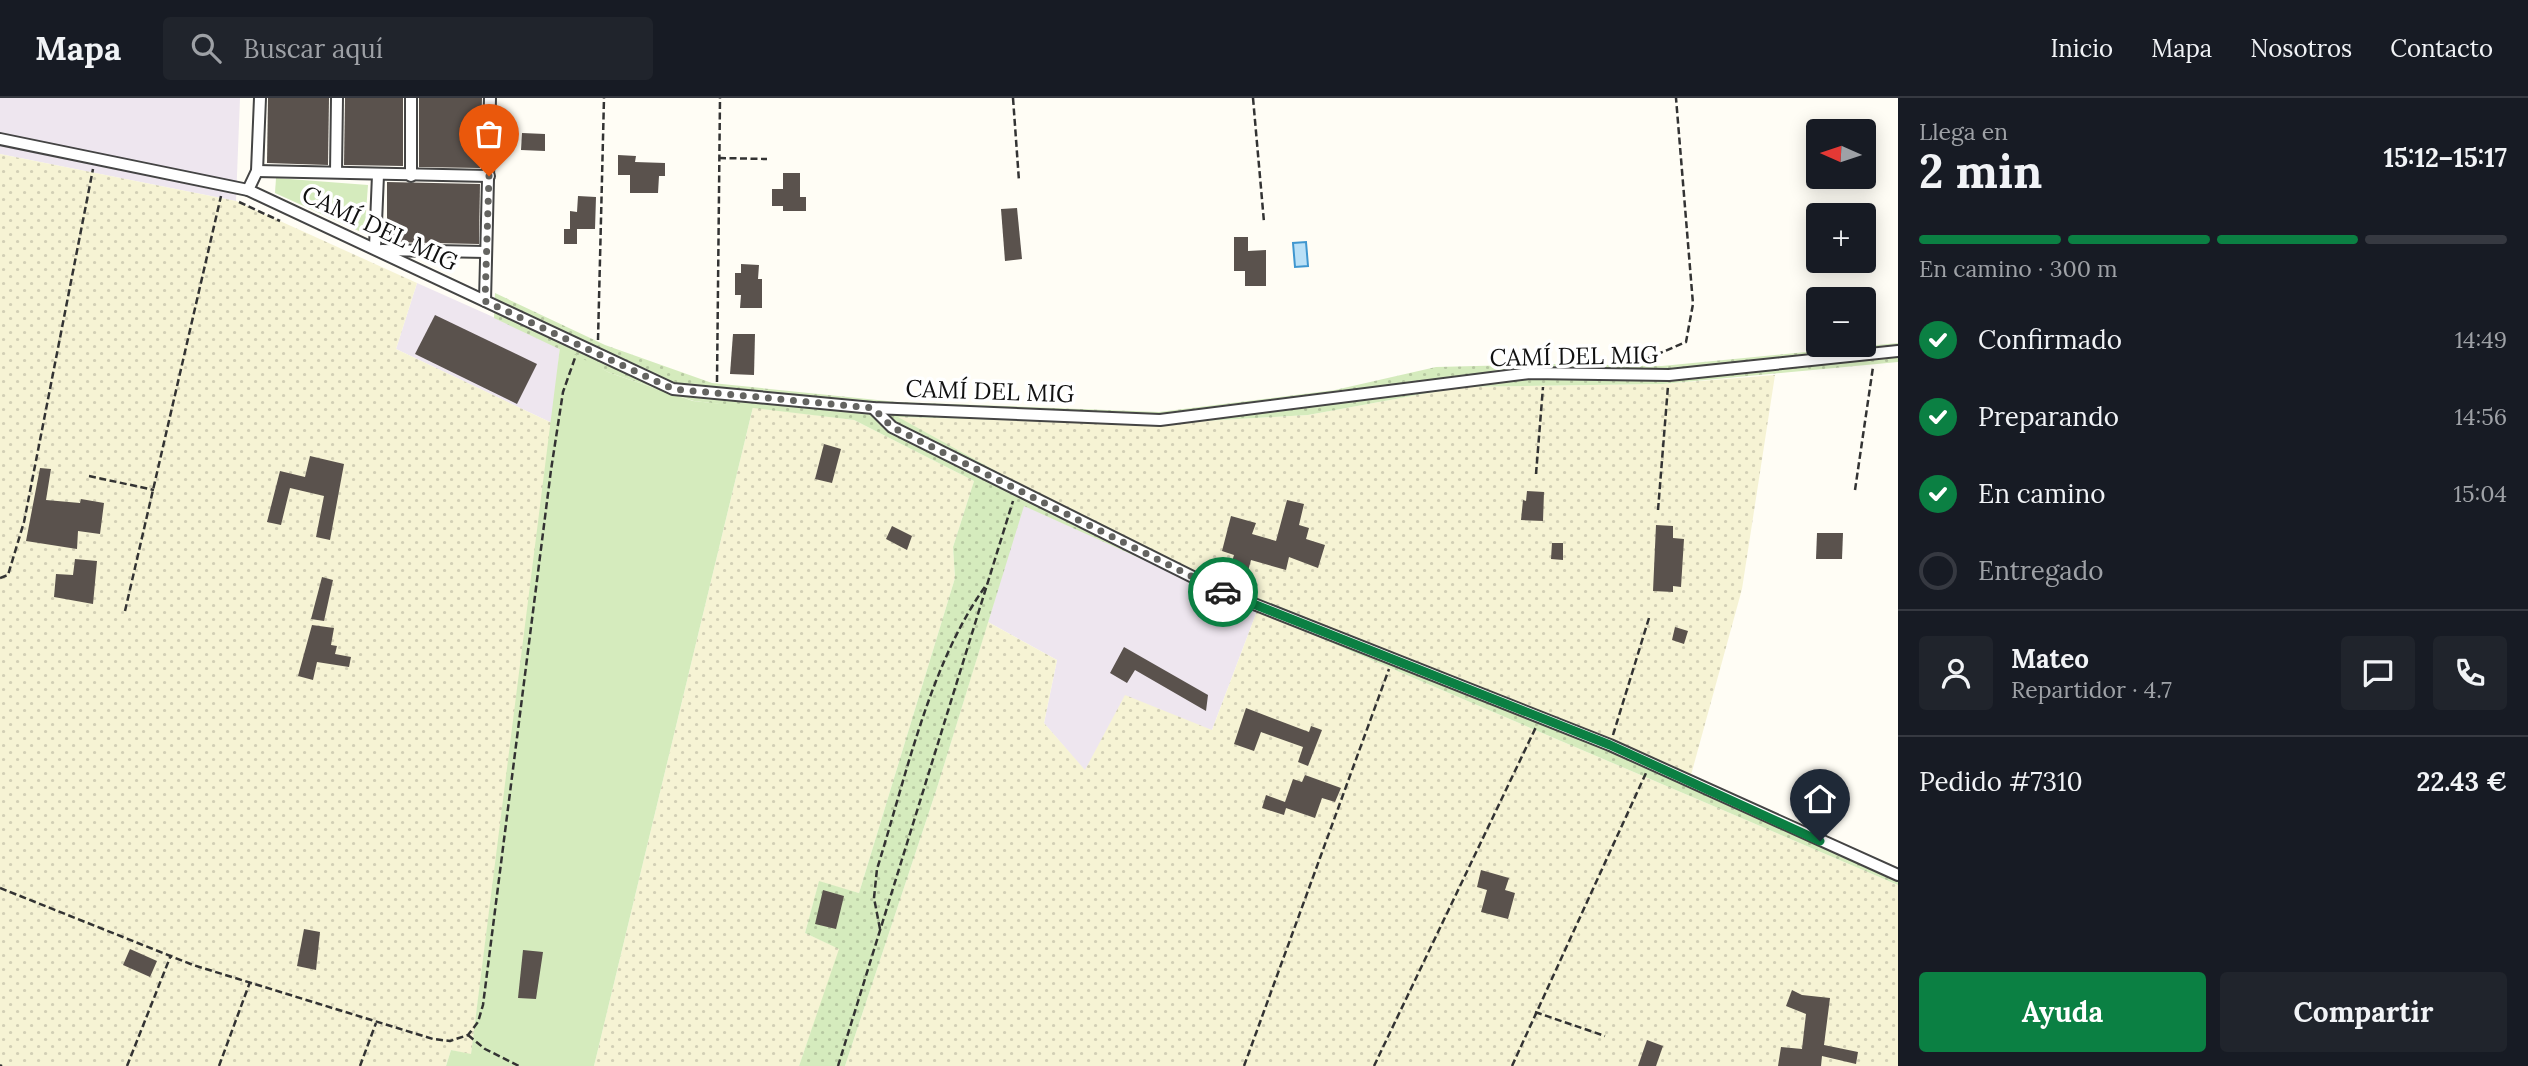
<!DOCTYPE html>
<html lang="es">
<head>
<meta charset="utf-8">
<style>
  :root { --surface:#171b24; --page:#20242c; --text:#f1f3f6; --muted:#9ea1a6; --line:#363941; --accent:#0b8043 }
  body { margin:0; font-family:Lora,serif; background:var(--page); color:var(--text); height:100vh; display:flex; flex-direction:column; font-size:26px; white-space:nowrap }
  * { box-sizing:border-box; margin:0 }
  p { font-size:23px; color:var(--muted) }
  .icon { flex:none; width:38px; height:38px; fill:none; stroke:currentColor; stroke-width:2; stroke-linecap:round; stroke-linejoin:round }
  .map { position:relative; flex:1; overflow:hidden }
  .panel { display:flex; flex-direction:column; background:var(--surface); width:630px }
  .panel>* { flex:none }
  .needle { width:46px; rotate:273deg }
  .controls { position:absolute; left:1806px; top:21px; display:grid; gap:14px }
  .controls a { display:grid; place-items:center; width:70px; height:70px; border-radius:7px; background:var(--surface); box-shadow:0 4px 18px #0003; font-size:35px }
  .pin { position:absolute; display:grid; place-items:center; width:60px; height:60px; color:#fff; margin:-72px -30px; border-radius:50% 50% 50% 0; rotate:-45deg; box-shadow:0 0 7px #0007 }
  .pin .icon { rotate:45deg }
  .courier { position:absolute; display:grid; place-items:center; width:70px; height:70px; margin:-35px; border:5px solid #0b8043; border-radius:50%; background:#fff; color:#222; box-shadow:0 2px 9px #0007 }
  .overview em { font-style:normal; font-weight:700 }
  .overview div { display:flex; flex-direction:column-reverse }
  .overview { display:flex; align-items:center; justify-content:space-between; height:119px; padding:0 21px }
  h1 { font-size:46px; font-weight:700; line-height:52px }
  .bar { display:grid; grid-template-columns:repeat(4,1fr); gap:10px 7px; align-content:center; height:84px; padding:0 21px }
  .bar i { height:9px; border-radius:5px; background:var(--line) }
  .bar .on { background:var(--accent) }
  .bar p { grid-column:span 4 }
  .line { display:flex; align-items:center; gap:18px; padding:0 21px; border-top:2px solid var(--line) }
  .line div { flex:1 }
  .round { display:grid; place-items:center; flex:none; width:74px; height:74px; border-radius:7px; background:var(--page) }
  ol { padding:0 21px; list-style:none }
  li { display:flex; align-items:center; gap:21px; height:77px }
  li p { margin-inline-start:auto }
  li .icon { padding:7px; border-radius:50%; background:var(--accent); color:#fff; stroke-width:4 }
  li:last-child { color:var(--muted) }
  li i { width:38px; height:38px; border:4px solid var(--line); border-radius:50% }
  .button { display:flex; gap:14px; margin-top:auto; padding:14px 21px }
  .button a { flex:1; height:80px; border-radius:7px; background:var(--accent); color:#fff; font-size:28px; font-weight:700; line-height:80px; text-align:center }
  .button a+a { background:var(--page); color:var(--text) }
  header { display:flex; align-items:center; gap:42px; box-sizing:border-box; height:98px; padding:0 35px; background:var(--surface); border-bottom:2px solid var(--line) }
  header strong { font-size:33px }
  nav { display:flex; gap:38px; margin-inline-start:auto; font-size:24px }
  .search { width:490px; height:63px; background:var(--page); display:flex; align-items:center; gap:18px; box-sizing:border-box; padding:0 24px; border-radius:7px; color:var(--muted); font-size:26px }
  main { display:flex; flex:1; min-height:0 }
  .map>svg:first-child { display:block }
  .industrial { fill:#eee6ef }
  .farmland { fill:url(#farmland-dots) }
  .grass { fill:url(#grass-dots) }
  .park { fill:#d5ebbd }
  .water { fill:#b9e0f7; stroke:#3f96cf; stroke-width:2 }
  .building { fill:#5a524d }
  .lines { fill:none; stroke-linecap:round; stroke-linejoin:round }
  .minor-casing { stroke:#444; stroke-width:14 }
  .path { stroke:#333; stroke-width:2.5; stroke-dasharray:7 3.5; stroke-linecap:butt }
  .minor { stroke:#fff; stroke-width:10 }
  .done { stroke:#646461; stroke-width:7; stroke-dasharray:0 12.6 }
  .route { stroke:#0b8043; stroke-width:9 }
  .labels { text-anchor:middle; dominant-baseline:central; stroke-width:7; stroke-linejoin:round; paint-order:stroke }
  .street-label { font-size:24px; fill:#111; stroke:#fff }
</style>
</head>
<body>
<header>
<strong>Mapa</strong>
<div class="search"><svg class="icon" aria-label="search" viewBox="0 0 24 24"><circle cx="10" cy="10" r="6"/><path d="M15 15l6 6"/></svg>Buscar aquí</div>
<nav><a>Inicio</a><a>Mapa</a><a>Nosotros</a><a>Contacto</a></nav>
</header>
<main>
<div class="map">
<svg width="1898" height="968" viewBox="0 0 1898 968">
  <defs>
    <pattern id="farmland-dots" width="8" height="8" patternUnits="userSpaceOnUse" patternTransform="scale(1.75)"><rect width="8" height="8" fill="#f6f3d4"/><path d="M2 2h.1M6 6h.1" fill="none" stroke="#d2cfb5" stroke-width="1.8" stroke-linecap="round"/></pattern>
    <pattern id="grass-dots" width="8" height="8" patternUnits="userSpaceOnUse" patternTransform="scale(1.75)"><rect width="8" height="8" fill="#d5ebbd"/><path d="M2 2h.1M6 6h.1" fill="none" stroke="#b6c8a1" stroke-width="1.8" stroke-linecap="round"/></pattern>
  </defs>
  <rect width="100%" height="100%" fill="#fffdf5"/>
  <g class="industrial">
    <path d="M 0,0 L 240,0 L 236,103 L 0,56 Z"/>
    <path d="M 417,185 L 560,249 L 552,325 L 396,251 Z"/>
    <path d="M 1023,407 L 1257,513 L 1212,632 L 1085,673 L 1044,625 L 1057,562 L 988,524 Z"/>
  </g>
  <g class="farmland">
    <path d="M 0,56 L 236,103 L 417,185 L 396,251 L 552,325 L 471,957 L 451,952 L 446,968 L 0,968 Z"/>
    <path d="M 1775,277 L 1742,491 L 1691,677 L 1205,478 L 1014,383 L 897,319 L 1153,326 L 1308,317 L 1461,289 L 1663,286 Z"/>
    <path d="M 753,309 L 854,322 L 974,383 L 953,449 L 955,480 L 859,795 L 819,784 L 805,835 L 840,851 L 799,968 L 594,968 Z"/>
    <path d="M 1257,513 L 1898,787 L 1898,968 L 845,968 L 937,690 L 988,524 L 1057,562 L 1044,625 L 1085,672 L 1125,597 L 1212,632 Z"/>
  </g>
  <path class="grass" d="M 495,195 L 605,247 L 712,285 L 897,304 L 1159,314 L 1335,292 L 1436,269 L 1552,266 L 1662,268 L 1898,245 L 1898,264 L 1663,286 L 1461,289 L 1308,317 L 1153,326 L 898,319 L 1014,383 L 1205,478 L 1691,677 L 1898,770 L 1898,787 L 1257,513 L 1024,408 L 937,690 L 845,968 L 799,968 L 839,851 L 805,835 L 819,783 L 859,795 L 955,480 L 953,449 L 974,383 L 854,322 L 694,303 L 610,275 L 494,220 Z"/>
  <g class="park">
    <path d="M 276,80 L 368,87 L 365,127 L 359,133 L 275,95 Z"/>
    <path d="M 560,249 L 610,275 L 693,303 L 753,309 L 594,968 L 446,968 L 451,952 L 471,956 Z"/>
  </g>
  <path class="water" d="M 1306,144 L 1308,168 L 1295,169 L 1293,145 Z"/>
  <g class="building">
    <path d="M 268,0 L 329,0 L 328,67 L 267,65 Z"/>
    <path d="M 345,0 L 403,0 L 403,68 L 344,67 Z"/>
    <path d="M 419,0 L 482,0 L 480,70 L 419,69 Z"/>
    <path d="M 522,35 L 545,36 L 545,53 L 521,52 Z"/>
    <path d="M 618,57 L 636,58 L 635,64 L 665,65 L 665,78 L 659,78 L 658,95 L 630,95 L 630,77 L 618,77 Z"/>
    <path d="M 783,75 L 800,75 L 800,99 L 806,99 L 806,113 L 783,113 L 783,108 L 772,108 L 772,91 L 783,91 Z"/>
    <path d="M 387,84 L 480,86 L 479,146 L 387,144 Z"/>
    <path d="M 578,98 L 596,99 L 595,131 L 570,131 L 570,113 L 577,114 Z"/>
    <path d="M 1017,110 L 1022,161 L 1005,163 L 1001,111 Z"/>
    <rect x="564" y="131" width="13" height="15"/>
    <path d="M 1234,139 L 1248,139 L 1248,153 L 1266,152 L 1266,188 L 1245,188 L 1245,173 L 1234,173 Z"/>
    <path d="M 741,166 L 759,167 L 758,181 L 762,181 L 762,210 L 740,210 L 741,197 L 735,197 L 735,175 L 741,175 Z"/>
    <path d="M 435,217 L 537,266 L 517,306 L 415,256 Z"/>
    <path d="M 733,236 L 755,236 L 754,277 L 730,276 Z"/>
    <path d="M 824,346 L 841,351 L 832,385 L 815,381 Z"/>
    <path d="M 310,358 L 344,366 L 330,442 L 316,439 L 324,398 L 290,390 L 281,427 L 267,424 L 280,373 L 305,379 Z"/>
    <path d="M 40,370 L 51,371 L 46,402 L 80,405 L 81,401 L 104,405 L 100,436 L 78,433 L 77,451 L 26,443 Z"/>
    <path d="M 1527,393 L 1544,394 L 1543,423 L 1521,422 L 1523,402 L 1526,403 Z"/>
    <path d="M 1287,402 L 1304,406 L 1299,427 L 1309,430 L 1306,441 L 1325,447 L 1318,470 L 1289,459 L 1286,472 L 1251,462 L 1244,488 L 1226,483 L 1234,457 L 1222,453 L 1231,418 L 1256,425 L 1252,436 L 1276,443 Z"/>
    <path d="M 1656,427 L 1673,428 L 1673,440 L 1684,441 L 1681,489 L 1673,488 L 1673,494 L 1653,493 Z"/>
    <path d="M 892,428 L 912,438 L 907,452 L 886,441 Z"/>
    <path d="M 1817,435 L 1843,435 L 1842,461 L 1816,461 Z"/>
    <path d="M 1552,445 L 1563,445 L 1563,462 L 1551,461 Z"/>
    <path d="M 75,461 L 97,463 L 93,506 L 54,499 L 56,476 L 73,477 Z"/>
    <path d="M 322,479 L 333,482 L 324,523 L 311,521 Z"/>
    <path d="M 312,527 L 334,530 L 331,547 L 337,548 L 335,556 L 351,559 L 349,569 L 317,564 L 313,582 L 298,578 Z"/>
    <path d="M 1675,529 L 1688,533 L 1684,546 L 1672,542 Z"/>
    <path d="M 1124,549 L 1208,597 L 1206,613 L 1135,572 L 1127,585 L 1110,575 Z"/>
    <path d="M 1246,610 L 1309,634 L 1311,628 L 1322,632 L 1308,668 L 1298,664 L 1303,649 L 1261,634 L 1254,653 L 1234,646 Z"/>
    <path d="M 1305,677 L 1341,690 L 1335,704 L 1322,700 L 1315,720 L 1286,710 L 1284,717 L 1262,710 L 1266,697 L 1285,704 L 1293,681 L 1302,684 Z"/>
    <path d="M 1481,772 L 1509,780 L 1505,792 L 1515,795 L 1508,821 L 1481,814 L 1487,792 L 1477,789 Z"/>
    <path d="M 823,792 L 844,798 L 836,831 L 815,826 Z"/>
    <path d="M 304,831 L 320,834 L 316,872 L 297,868 Z"/>
    <path d="M 130,851 L 157,863 L 150,879 L 123,867 Z"/>
    <path d="M 523,852 L 543,854 L 536,901 L 518,900 Z"/>
    <path d="M 1792,892 L 1802,897 L 1830,900 L 1824,947 L 1858,954 L 1856,966 L 1822,958 L 1821,968 L 1778,968 L 1781,949 L 1802,951 L 1806,916 L 1786,908 Z"/>
    <path d="M 1647,942 L 1663,948 L 1656,968 L 1638,968 Z"/>
  </g>
  <g class="lines">
    <defs>
      <g id="minor">
        <path d="M 0,41 L 248,92 L 673,291 L 873,310 L 1160,322 L 1530,275 L 1669,277 L 1898,253"/>
        <path d="M 257,73 L 489,78"/>
        <path d="M 336,74 L 337,0"/>
        <path d="M 411,78 L 411,0"/>
        <path d="M 248,92 L 257,73 L 260,0"/>
        <path d="M 375,149 L 378,77"/>
        <path d="M 382,152 L 486,154"/>
        <path d="M 485,203 L 490,0"/>
        <path d="M 873,310 L 892,329 L 1221,493 L 1610,647 L 1898,777"/>
      </g>
    </defs>
    <use href="#minor" class="minor-casing"/>
    <g class="path">
      <path d="M 1013,0 L 1019,83"/>
      <path d="M 1253,0 L 1264,124"/>
      <path d="M 719,60 L 767,61"/>
      <path d="M 239,104 L 280,123"/>
      <path d="M 598,242 L 604,0"/>
      <path d="M 1637,265 L 1686,244 L 1693,206 L 1676,0"/>
      <path d="M 717,284 L 720,0"/>
      <path d="M 1536,376 L 1543,289"/>
      <path d="M 89,378 L 154,392"/>
      <path d="M 1855,392 L 1873,269"/>
      <path d="M 1658,412 L 1668,288"/>
      <path d="M 0,480 L 8,477 L 24,424 L 93,71"/>
      <path d="M 125,513 L 221,98"/>
      <path d="M 1613,637 L 1649,520"/>
      <path d="M 0,790 L 193,867 L 433,941 L 450,943 L 468,937 L 478,924 L 483,907 L 551,372 L 563,294 L 576,257"/>
      <path d="M 880,831 L 874,800 L 877,771 C 906,679 930,564 987,486"/>
      <path d="M 1535,914 L 1605,938"/>
      <path d="M 468,937 L 485,951 L 519,968"/>
      <path d="M 0,967 L 2,968"/>
      <path d="M 127,968 L 171,857"/>
      <path d="M 219,968 L 250,884"/>
      <path d="M 360,968 L 376,925"/>
      <path d="M 838,968 L 1013,403"/>
      <path d="M 1244,968 L 1389,571"/>
      <path d="M 1374,968 L 1536,629"/>
      <path d="M 1512,968 L 1646,675"/>
    </g>
    <use href="#minor" class="minor"/>
  </g>
  <g class="lines">
    <path class="done" d="M 489,78 L 485,203 L 673,291 L 873,310 L 892,329 L 1223,494"/>
    <path class="route" d="M 1223,494 L 1610,647 L 1820,743"/>
  </g>
  <g class="labels">
    <g class="street-label">
      <text transform="translate(380 130) rotate(25)">CAMÍ DEL MIG</text>
      <text transform="translate(1574 258) rotate(-1)">CAMÍ DEL MIG</text>
      <text transform="translate(990 293) rotate(2)">CAMÍ DEL MIG</text>
    </g>
  </g>
</svg>
<div class="controls">
<a><svg class="needle" viewBox="-14 -14 28 28"><path d="M0-13l5 13h-10z" fill="#e53935"/><path d="M0 13l5-13h-10z" fill="#9ea1a6"/></svg></a>
<a>+</a>
<a>−</a>
</div>
<div class="pin" style="left:489px;top:78px;background:#ea580c"><svg class="icon" aria-label="bag" viewBox="0 0 24 24"><path d="M5 8h14l-1 12H6zM9 8a3 3 0 0 1 6 0"/></svg></div>
<div class="pin" style="left:1820px;top:743px;background:#1f2937"><svg class="icon" aria-label="home" viewBox="0 0 24 24"><path d="M3 11l9-7 9 7M6 9v11h12V9"/></svg></div>
<div class="courier" style="left:1223px;top:494px"><svg class="icon" aria-label="car" viewBox="0 0 24 24"><path d="M5 17H2v-5l4-1 3-4h7l3 4 3 1v5h-3M9 17h6M6 11h13"/><circle cx="7" cy="17" r="2"/><circle cx="17" cy="17" r="2"/></svg></div>
</div>
<section class="panel">
<div class="overview"><div><h1>2 min</h1><p>Llega en</p></div><em>15:12–15:17</em></div>
<div class="bar"><i class="on"></i><i class="on"></i><i class="on"></i><i></i><p>En camino · 300 m</p></div>
<ol>
<li><svg class="icon" aria-label="check" viewBox="0 0 24 24"><path d="M5 12l5 5 9-10"/></svg>Confirmado<p>14:49</p></li>
<li><svg class="icon" aria-label="check" viewBox="0 0 24 24"><path d="M5 12l5 5 9-10"/></svg>Preparando<p>14:56</p></li>
<li><svg class="icon" aria-label="check" viewBox="0 0 24 24"><path d="M5 12l5 5 9-10"/></svg>En camino<p>15:04</p></li>
<li><i></i>Entregado</li>
</ol>
<div class="line" style="height:126px"><a class="round"><svg class="icon" aria-label="person" viewBox="0 0 24 24"><circle cx="12" cy="8" r="4"/><path d="M4 21q1-7 8-7t8 7"/></svg></a><div><b>Mateo</b><p>Repartidor · 4.7</p></div><a class="round"><svg class="icon" aria-label="chat" viewBox="0 0 24 24"><path d="M4 5h16v11H9l-5 4z"/></svg></a><a class="round"><svg class="icon" aria-label="phone" viewBox="0 0 24 24"><path d="M5 4h4l2 5-3 2q2 4 5 5l2-3 5 2v4C11 20 4 13 5 4z"/></svg></a></div>
<div class="line" style="height:91px"><div>Pedido #7310</div><b>22.43 €</b></div>
<div class="button"><a>Ayuda</a><a>Compartir</a></div>
</section>
</main>
</body>
</html>
